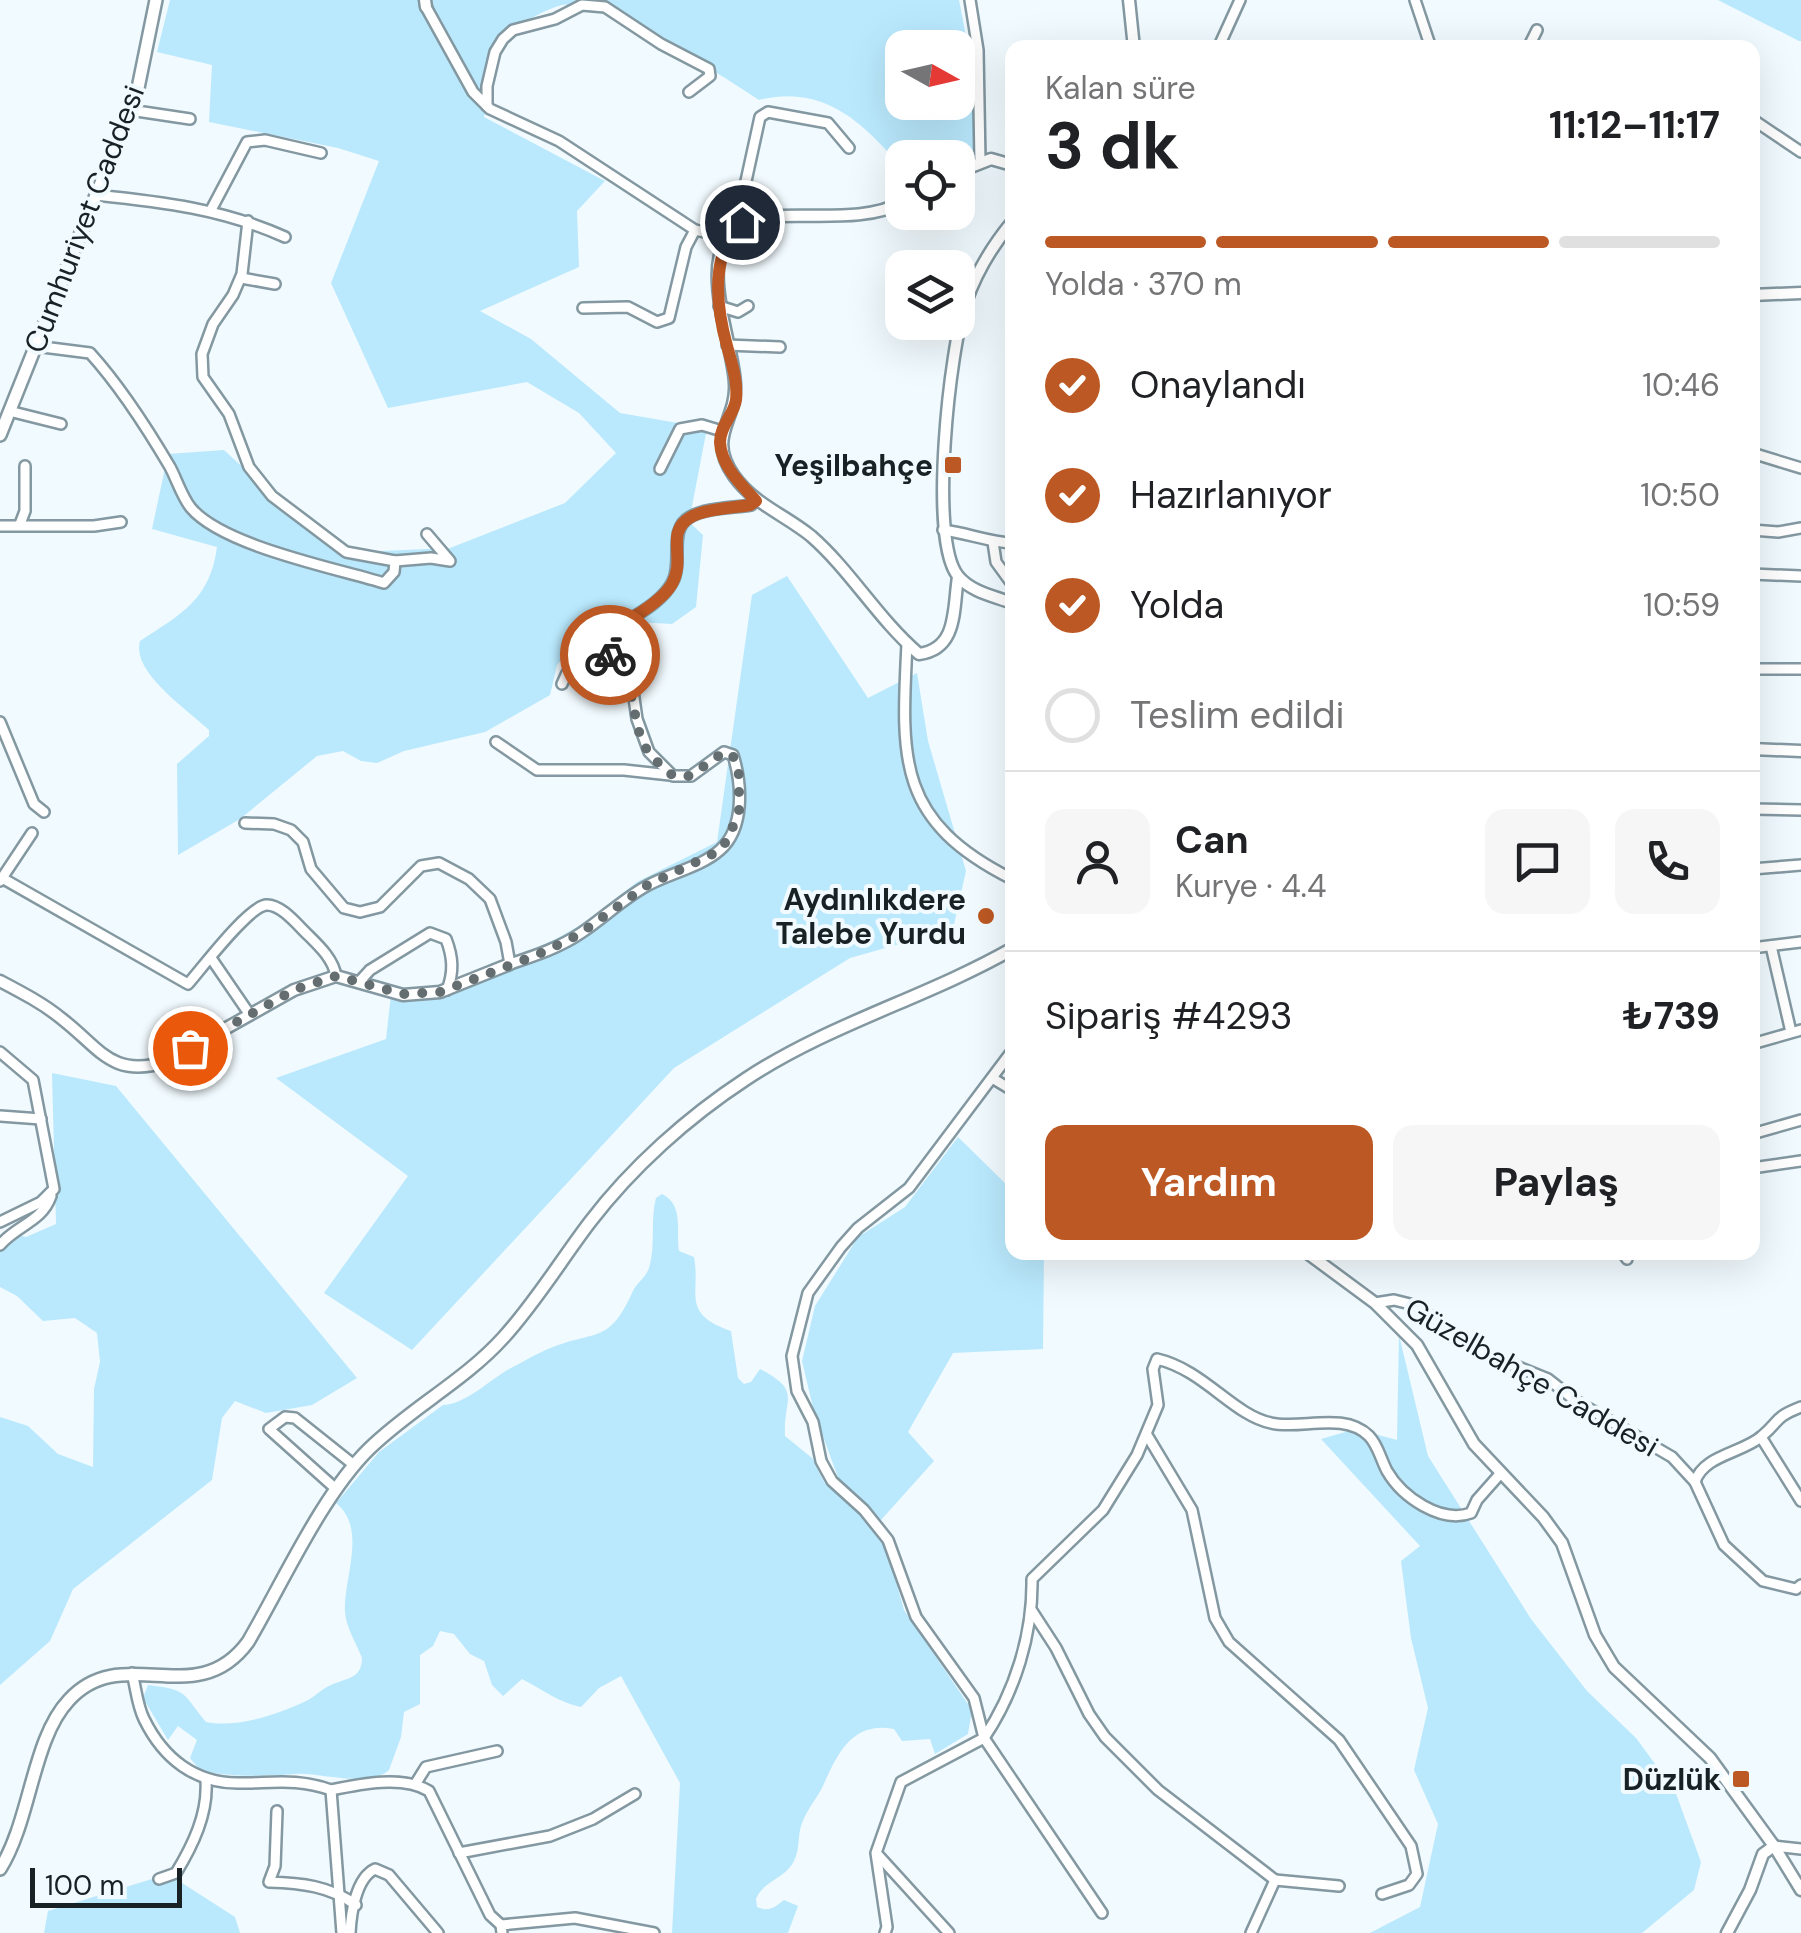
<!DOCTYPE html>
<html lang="tr">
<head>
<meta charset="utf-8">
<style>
  :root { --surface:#fff; --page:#f6f6f6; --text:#202124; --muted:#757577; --line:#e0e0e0; --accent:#bc5823 }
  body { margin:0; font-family:"DM Sans",sans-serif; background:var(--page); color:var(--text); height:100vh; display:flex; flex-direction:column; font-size:38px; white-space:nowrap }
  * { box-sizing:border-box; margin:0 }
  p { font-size:32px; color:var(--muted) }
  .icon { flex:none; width:55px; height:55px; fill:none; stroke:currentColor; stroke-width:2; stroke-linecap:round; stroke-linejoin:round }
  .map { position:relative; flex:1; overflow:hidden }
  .drawer { position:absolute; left:1005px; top:40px; width:755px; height:1220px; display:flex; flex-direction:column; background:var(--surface); border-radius:20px; box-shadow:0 10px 40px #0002 }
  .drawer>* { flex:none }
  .needle { width:65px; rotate:98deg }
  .controls { position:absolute; left:885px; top:30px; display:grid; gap:20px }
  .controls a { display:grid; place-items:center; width:90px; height:90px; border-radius:20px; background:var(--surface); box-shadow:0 10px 40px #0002; font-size:50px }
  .scale { position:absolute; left:30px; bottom:25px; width:152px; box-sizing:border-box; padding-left:10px; border:5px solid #182124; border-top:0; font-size:28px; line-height:35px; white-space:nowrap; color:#182124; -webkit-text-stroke:8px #f1fafe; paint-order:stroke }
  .pin { position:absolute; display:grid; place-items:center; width:85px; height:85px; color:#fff; margin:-42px; border:5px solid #fff; border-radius:50%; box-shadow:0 2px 10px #0007 }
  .courier { position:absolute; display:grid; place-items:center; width:100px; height:100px; margin:-50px; border:8px solid #bc5823; border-radius:50%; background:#fff; color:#222; box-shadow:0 2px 12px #0007 }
  .summary em { font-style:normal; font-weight:700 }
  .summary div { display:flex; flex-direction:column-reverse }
  .summary { display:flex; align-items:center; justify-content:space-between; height:170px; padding:0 40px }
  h1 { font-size:65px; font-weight:700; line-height:75px }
  .bar { display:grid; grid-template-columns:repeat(4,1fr); gap:15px 10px; align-content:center; height:120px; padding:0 40px }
  .bar i { height:12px; border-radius:8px; background:var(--line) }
  .bar .selected { background:var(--accent) }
  .bar p { grid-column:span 4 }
  .line { display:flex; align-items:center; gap:25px; padding:0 40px; border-top:2px solid var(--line) }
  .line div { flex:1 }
  .round { display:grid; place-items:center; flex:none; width:105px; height:105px; border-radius:20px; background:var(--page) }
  ol { padding:0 40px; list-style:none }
  li { display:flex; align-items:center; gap:30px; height:110px }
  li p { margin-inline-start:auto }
  li .icon { padding:10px; border-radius:50%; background:var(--accent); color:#fff; stroke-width:4 }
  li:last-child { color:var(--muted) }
  li i { width:55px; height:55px; border:5px solid var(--line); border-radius:50% }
  .action { display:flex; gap:20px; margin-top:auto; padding:20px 40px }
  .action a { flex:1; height:115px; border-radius:20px; background:var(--accent); color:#fff; font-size:40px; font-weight:700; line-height:115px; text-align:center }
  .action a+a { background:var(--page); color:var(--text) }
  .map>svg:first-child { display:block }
  .green { fill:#bae9fd; fill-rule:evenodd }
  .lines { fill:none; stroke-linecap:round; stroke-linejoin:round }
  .minor-casing { stroke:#8398a1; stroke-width:14 }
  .tertiary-casing { stroke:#8398a1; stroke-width:15 }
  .secondary-casing { stroke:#8398a1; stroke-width:16 }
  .minor { stroke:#fff; stroke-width:9 }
  .tertiary { stroke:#fff; stroke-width:10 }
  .secondary { stroke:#fff; stroke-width:11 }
  .done { stroke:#646d70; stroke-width:10; stroke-dasharray:0 18 }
  .route { stroke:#bc5823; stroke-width:12 }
  .poi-dot { fill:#bc5823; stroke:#f1fafe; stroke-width:4 }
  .labels { text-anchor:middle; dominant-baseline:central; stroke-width:8; stroke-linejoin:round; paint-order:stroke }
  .street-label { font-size:30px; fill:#182124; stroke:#f1fafe }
  .poi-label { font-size:30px; font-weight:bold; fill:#182124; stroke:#f1fafe; text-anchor:end }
</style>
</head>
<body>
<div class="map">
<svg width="1801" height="1933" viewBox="0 0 1801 1933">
  <rect width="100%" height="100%" fill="#f1fafe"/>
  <g class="green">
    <path d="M 170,0 L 959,0 L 983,124 L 977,156 L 958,161 L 958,158 L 902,158 L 902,168 C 863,122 823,84 759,100 C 722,75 604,0 562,5 C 543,10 522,24 505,33 L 484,117 L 605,181 L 577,211 L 579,267 L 480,311 L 531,339 L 620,413 L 707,428 L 689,522 L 703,535 L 696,607 L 672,624 L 616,621 L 580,638 L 557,665 L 550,695 L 485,732 L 404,751 L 377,763 L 361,761 L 343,751 L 317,756 L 240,819 L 178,855 L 177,764 L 209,736 L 209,730 C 187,709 131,672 140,641 C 181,614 210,600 217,547 L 152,529 L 168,454 L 224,450 L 336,553 L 450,548 L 565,503 L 616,453 L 579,413 L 527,382 L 388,408 L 331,283 L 379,161 L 338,148 L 209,122 L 212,65 L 157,52 ZM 902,48 L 958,48 L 958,102 L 902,102 Z"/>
    <path d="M 1718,0 L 1801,0 L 1801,41 L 1799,41 Z"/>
    <path d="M 787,576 L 868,698 L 917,673 L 928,741 L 966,871 L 953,929 L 850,958 L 674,1068 L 412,1350 L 324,1293 L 408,1176 L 276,1078 L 386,1039 L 392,986 L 437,992 L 556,939 L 586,922 L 637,882 L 717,842 L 752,595 Z"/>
    <path d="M 52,1073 L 116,1086 L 357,1378 L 312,1405 L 266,1413 L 235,1401 L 222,1418 L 212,1480 L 73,1589 L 50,1641 L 0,1685 L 0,1417 L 28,1426 L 58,1454 L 93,1467 L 94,1389 L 100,1362 L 97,1333 L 75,1318 L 43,1321 L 17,1296 L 0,1287 L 0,1239 L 11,1233 L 26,1237 L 56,1224 Z"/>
    <path d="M 958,1137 L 1012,1190 L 1012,1252 L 1044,1253 L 1043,1349 L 953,1353 L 908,1432 L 934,1461 L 881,1520 L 839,1480 L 814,1412 L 802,1361 L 815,1306 L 858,1237 L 905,1207 Z"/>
    <path d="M 662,1194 C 684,1205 676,1230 679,1251 L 694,1257 C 701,1294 680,1313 731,1331 L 738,1378 L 744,1384 L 751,1382 L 760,1369 C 803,1392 783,1397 785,1436 L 812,1458 L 824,1482 L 848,1501 L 884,1539 L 904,1610 L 972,1710 L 968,1734 L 935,1754 L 930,1739 L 902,1741 L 894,1729 C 851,1721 837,1755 822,1788 C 815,1801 803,1815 800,1830 C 798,1841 799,1851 794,1861 C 785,1879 764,1880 756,1899 L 757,1907 C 769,1912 774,1908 784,1900 L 798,1906 L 788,1933 L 672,1933 L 680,1783 L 621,1676 L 599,1688 L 581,1707 C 559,1703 542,1689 522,1679 L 503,1696 L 492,1685 L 484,1661 L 470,1654 L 454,1634 L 440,1631 L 433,1646 L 420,1655 L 420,1704 L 404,1712 L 401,1737 L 389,1770 C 368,1789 321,1772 295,1774 C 263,1776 232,1778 200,1770 L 190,1758 L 197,1740 L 178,1726 L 168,1740 L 143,1698 L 148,1685 C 189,1690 182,1693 206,1722 C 237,1728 276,1715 304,1702 C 314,1698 321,1689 331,1685 C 346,1678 362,1679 362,1658 C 356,1643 346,1627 345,1612 C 343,1578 368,1529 336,1503 L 379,1452 L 443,1405 C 465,1405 492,1378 511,1368 C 525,1361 539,1352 553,1347 C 598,1330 609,1343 632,1293 C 636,1283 645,1279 649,1268 C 656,1245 650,1220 656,1198 Z"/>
    <path d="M 1399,1335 L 1428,1456 L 1531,1619 L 1587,1691 L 1636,1738 L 1675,1791 L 1701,1862 L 1694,1890 L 1642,1933 L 1370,1933 L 1420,1907 L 1438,1824 L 1414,1770 L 1428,1708 L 1411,1638 L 1401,1561 L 1420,1546 L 1321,1439 L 1356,1429 L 1397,1440 Z"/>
    <path d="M 168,1874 L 235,1917 L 240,1933 L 44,1933 L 48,1911 Z"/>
  </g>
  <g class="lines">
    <defs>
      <g id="minor">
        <path d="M 970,0 L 978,50 L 980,161"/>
        <path d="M 1415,0 L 1431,48"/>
        <path d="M 426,7 L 473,92 L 490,109 L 559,141 L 695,230 L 728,237"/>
        <path d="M 1223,48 L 1220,44 L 1240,0"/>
        <path d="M 1528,48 L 1537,30"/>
        <path d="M 487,106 L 487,86 L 495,52 L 503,39 L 513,30 L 555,19 L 582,5 L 605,7 L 661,44 L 709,69 L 710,76 L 689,92"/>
        <path d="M 130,110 L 190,119"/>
        <path d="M 1752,119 L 1801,152"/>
        <path d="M 96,195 C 163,202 223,209 285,237"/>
        <path d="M 211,210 L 247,142 L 265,140 L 321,153"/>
        <path d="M 742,222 L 741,204 L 760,117 L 768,112 L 828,123 L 849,148"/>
        <path d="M 241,278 L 275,284"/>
        <path d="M 719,306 L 738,312 L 748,306"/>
        <path d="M 583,308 L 628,307 L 657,322 L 669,318 L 686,247 L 695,230"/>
        <path d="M 727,345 L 780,347"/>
        <path d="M 35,346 L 90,353 C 120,386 147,428 170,467 C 177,480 182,497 191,508 C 223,546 335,568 384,583 L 394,572 L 395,561 L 346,552 L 272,496 L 249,467 L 229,414 L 203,377 L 202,354 L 213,324 L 233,295 L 242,274 L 248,221"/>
        <path d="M 9,411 L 61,424"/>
        <path d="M 1752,453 L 1801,468"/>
        <path d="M 660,469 L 680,429 L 702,425 L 722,431"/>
        <path d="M 20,524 L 25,511 L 25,466"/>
        <path d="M 0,526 L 94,526 L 121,522"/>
        <path d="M 943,530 C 967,533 989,542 1012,543"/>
        <path d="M 1752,530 L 1778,532 L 1801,528"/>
        <path d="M 993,542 L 996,562 L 1012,584"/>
        <path d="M 395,561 L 431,558 L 450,561 L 427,534"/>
        <path d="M 1752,574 L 1801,576"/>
        <path d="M 907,644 C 901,760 897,821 1012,879"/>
        <path d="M 1752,669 L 1801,669"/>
        <path d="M 562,684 C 582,629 654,620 673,581 C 683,561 668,529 690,517 C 705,508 733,508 751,505 L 756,501"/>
        <path d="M 0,722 L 34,804 L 44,812"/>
        <path d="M 496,742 L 537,770 L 624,770 L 670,775"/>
        <path d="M 1752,809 L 1801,810"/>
        <path d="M 245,823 L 274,824 L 291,830 L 303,842 L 311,869 L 344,908 L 360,912 L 380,907 L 421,866 L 439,863 L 469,879 L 490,899 L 506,942 L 510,964 C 534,956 559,948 581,933 C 602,919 621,901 643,888 C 666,874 700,868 720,850 C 745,828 742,784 733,755 L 724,752 L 691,776 L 673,776 L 649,752 L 637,719 L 633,691 L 624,670 L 596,640"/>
        <path d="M 1752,869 L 1801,865"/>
        <path d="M 2,878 L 188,984 C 202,968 248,907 266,905 C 280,904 295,922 305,932 C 318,945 333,958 336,976"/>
        <path d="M 0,881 L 32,833"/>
        <path d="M 1771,946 L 1791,1032"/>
        <path d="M 1752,948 L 1801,942"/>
        <path d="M 211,958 L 250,1015"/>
        <path d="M 359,982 L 370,970 L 430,933 L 446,939 C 453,957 454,972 447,990"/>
        <path d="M 1752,1044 L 1801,1030"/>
        <path d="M 0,1052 L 33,1080 L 54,1189 L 41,1202 L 0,1222"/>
        <path d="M 992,1078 L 1012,1090"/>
        <path d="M 0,1116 L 41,1119"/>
        <path d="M 1752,1134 L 1801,1120"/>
        <path d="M 1752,1168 L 1801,1161"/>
        <path d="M 0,1245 C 17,1225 42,1222 51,1196"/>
        <path d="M 1622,1252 L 1627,1259"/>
        <path d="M 1375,1303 L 1394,1300 L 1414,1305 L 1486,1354 L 1548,1379 L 1576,1401 L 1672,1457 L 1695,1482 L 1724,1545 L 1763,1581 L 1796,1589 L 1801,1585"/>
        <path d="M 1147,1435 L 1192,1510 L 1215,1618 L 1229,1642 L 1339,1740 L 1411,1846 L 1417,1874 L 1409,1885 L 1382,1894"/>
        <path d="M 1761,1437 L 1801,1501"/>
        <path d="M 1695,1482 C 1703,1455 1743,1453 1762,1436 C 1781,1420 1773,1418 1801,1407"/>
        <path d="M 336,1489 L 269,1429 L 285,1417 L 295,1418 L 354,1465"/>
        <path d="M 1032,1611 L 1056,1648 L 1089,1714 L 1105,1737 L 1158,1790 L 1275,1880 L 1251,1933"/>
        <path d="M 132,1673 C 136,1688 137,1705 144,1719 C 163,1758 195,1784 240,1783 C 273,1783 298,1778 331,1790 L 342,1933"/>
        <path d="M 416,1783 L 426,1767 L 497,1751"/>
        <path d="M 331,1790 C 360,1784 403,1775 429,1791 L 490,1915 L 501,1925"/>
        <path d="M 277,1811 L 275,1866 L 269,1882 C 301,1883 330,1886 356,1905"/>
        <path d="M 1774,1846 L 1801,1849"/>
        <path d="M 459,1853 L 550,1836 L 593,1819 L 635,1794"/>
        <path d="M 878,1855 L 949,1933"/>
        <path d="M 159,1879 L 176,1873 C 193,1845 208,1814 206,1781"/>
        <path d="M 1275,1880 L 1339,1886"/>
        <path d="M 1102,1913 L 984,1738 C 1015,1692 1033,1634 1032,1579 L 1103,1510 L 1137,1455 L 1158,1405 L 1153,1369 L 1157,1359 C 1204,1370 1233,1415 1271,1423 C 1300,1430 1344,1411 1369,1436 C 1378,1445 1381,1460 1387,1471 C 1402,1497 1441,1524 1471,1513 L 1477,1500 L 1500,1474"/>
        <path d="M 350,1933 C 351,1913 356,1878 375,1869 L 389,1875 L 438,1933"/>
        <path d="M 502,1933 L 501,1925 L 575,1918 L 654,1933"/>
        <path d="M 885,1933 L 887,1927 L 876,1853 L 901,1782 L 984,1738 L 974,1698 L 916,1617 L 888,1540 L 864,1510 L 832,1481 L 821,1461 L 813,1422 L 797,1391 L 792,1356 L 808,1293 L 841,1247 L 858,1228 L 909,1188 L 1012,1051"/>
      </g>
      <g id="tertiary">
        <path d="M 425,0 L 426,7"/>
        <path d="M 1129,0 L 1134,48"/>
        <path d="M 958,172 L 991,159 L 1012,165"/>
        <path d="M 902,202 C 857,229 768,204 739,225 C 694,258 734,343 735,384 C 737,421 706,436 734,476 C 754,504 785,515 811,536 C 851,571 878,619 919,654 C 958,649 953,609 958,577"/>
        <path d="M 1012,222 C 993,245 976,273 966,302 C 950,346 928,540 958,576 C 971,592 994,596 1012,603"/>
        <path d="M 1752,295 L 1801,293"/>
        <path d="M 1752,749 L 1801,751"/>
        <path d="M 0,981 C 21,992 44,1004 62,1019 C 101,1049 111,1078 166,1062 L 294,990 L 336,976 L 403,995 L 440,992 L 510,964"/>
        <path d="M 1306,1252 L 1375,1303 L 1417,1345 L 1474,1444 L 1543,1517 L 1562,1543 L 1595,1635 L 1614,1667 L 1710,1758 L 1774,1846 L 1801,1890"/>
        <path d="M 1727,1933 L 1750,1890 L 1763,1854 L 1774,1846"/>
      </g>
      <g id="secondary">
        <path d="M 0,435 L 137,93 L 156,0"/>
        <path d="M 0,1869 C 31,1820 32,1739 69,1700 C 123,1641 196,1713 248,1642 C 282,1584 322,1495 369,1449 C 411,1408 464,1381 503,1338 C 536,1302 561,1260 590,1222 C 632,1167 688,1117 746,1079 C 829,1024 926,998 1012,949"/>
      </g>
    </defs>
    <use href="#minor" class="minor-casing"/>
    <use href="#tertiary" class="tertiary-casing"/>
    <use href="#secondary" class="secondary-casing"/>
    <use href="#minor" class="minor"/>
    <use href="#tertiary" class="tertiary"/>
    <use href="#secondary" class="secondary"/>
  </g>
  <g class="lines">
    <path class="done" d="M 190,1048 L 294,990 L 336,976 L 403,994 L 440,992 L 537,955 L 578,935 L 646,886 L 719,851 L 728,839 L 739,811 L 739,775 L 733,756 L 724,752 L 690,776 L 673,776 C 666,769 655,761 649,753 C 628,722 641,689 610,655"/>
    <path class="route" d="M 610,655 L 596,640 C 617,626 660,605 672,584 C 681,567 676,555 677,537 C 680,507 728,509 750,505 L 756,501 C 741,484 721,466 720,442 C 720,425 734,415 736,400 C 738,382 732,364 727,346 C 716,306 710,254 742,222"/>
  </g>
  <g class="poi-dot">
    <rect x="943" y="455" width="20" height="20" rx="5"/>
    <circle cx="986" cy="916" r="10"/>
    <rect x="1731" y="1769" width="20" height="20" rx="5"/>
  </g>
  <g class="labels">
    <g class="street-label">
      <text transform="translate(84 219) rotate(-69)">Cumhuriyet Caddesi</text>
      <text transform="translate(1532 1377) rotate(30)">Güzelbahçe Caddesi</text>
    </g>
    <g class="poi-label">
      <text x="933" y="465">Yeşilbahçe</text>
      <text x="966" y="899">Aydınlıkdere<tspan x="966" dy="34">Talebe Yurdu</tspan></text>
      <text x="1721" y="1779">Düzlük</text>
    </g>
  </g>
</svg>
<div class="controls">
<a><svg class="needle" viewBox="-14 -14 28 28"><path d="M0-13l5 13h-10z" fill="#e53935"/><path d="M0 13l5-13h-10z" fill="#757577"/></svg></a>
<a><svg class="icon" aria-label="locate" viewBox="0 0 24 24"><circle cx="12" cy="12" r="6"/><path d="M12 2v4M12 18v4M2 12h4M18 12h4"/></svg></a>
<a><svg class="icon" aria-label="layers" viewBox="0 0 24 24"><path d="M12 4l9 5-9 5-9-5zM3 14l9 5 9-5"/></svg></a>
</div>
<div class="scale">100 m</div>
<div class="pin" style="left:190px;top:1048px;background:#ea580c"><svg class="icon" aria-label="bag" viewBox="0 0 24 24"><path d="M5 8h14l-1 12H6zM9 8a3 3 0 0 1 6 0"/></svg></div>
<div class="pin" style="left:742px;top:222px;background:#1f2937"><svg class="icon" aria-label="home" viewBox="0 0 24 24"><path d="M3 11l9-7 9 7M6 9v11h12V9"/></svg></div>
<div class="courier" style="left:610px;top:655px"><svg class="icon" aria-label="bike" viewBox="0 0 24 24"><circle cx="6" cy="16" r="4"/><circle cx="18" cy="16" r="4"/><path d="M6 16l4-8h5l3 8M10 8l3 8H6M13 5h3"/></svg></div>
<section class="drawer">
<div class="summary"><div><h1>3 dk</h1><p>Kalan süre</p></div><em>11:12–11:17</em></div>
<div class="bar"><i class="selected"></i><i class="selected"></i><i class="selected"></i><i></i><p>Yolda · 370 m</p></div>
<ol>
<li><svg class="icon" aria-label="check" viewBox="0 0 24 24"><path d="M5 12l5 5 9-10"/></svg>Onaylandı<p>10:46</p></li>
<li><svg class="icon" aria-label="check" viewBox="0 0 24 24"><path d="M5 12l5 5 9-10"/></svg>Hazırlanıyor<p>10:50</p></li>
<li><svg class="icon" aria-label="check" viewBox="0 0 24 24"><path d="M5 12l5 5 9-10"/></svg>Yolda<p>10:59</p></li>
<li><i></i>Teslim edildi</li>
</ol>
<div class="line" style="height:180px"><a class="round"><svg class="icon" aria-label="person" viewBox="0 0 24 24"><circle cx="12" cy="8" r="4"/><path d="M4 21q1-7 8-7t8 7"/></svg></a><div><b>Can</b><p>Kurye · 4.4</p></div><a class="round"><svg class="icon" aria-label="chat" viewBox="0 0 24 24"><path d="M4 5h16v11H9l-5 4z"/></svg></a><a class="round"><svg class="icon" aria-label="phone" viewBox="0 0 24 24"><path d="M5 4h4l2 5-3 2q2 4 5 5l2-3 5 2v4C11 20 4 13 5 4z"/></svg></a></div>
<div class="line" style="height:130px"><div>Sipariş #4293</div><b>₺739</b></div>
<div class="action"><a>Yardım</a><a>Paylaş</a></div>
</section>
</div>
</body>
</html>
